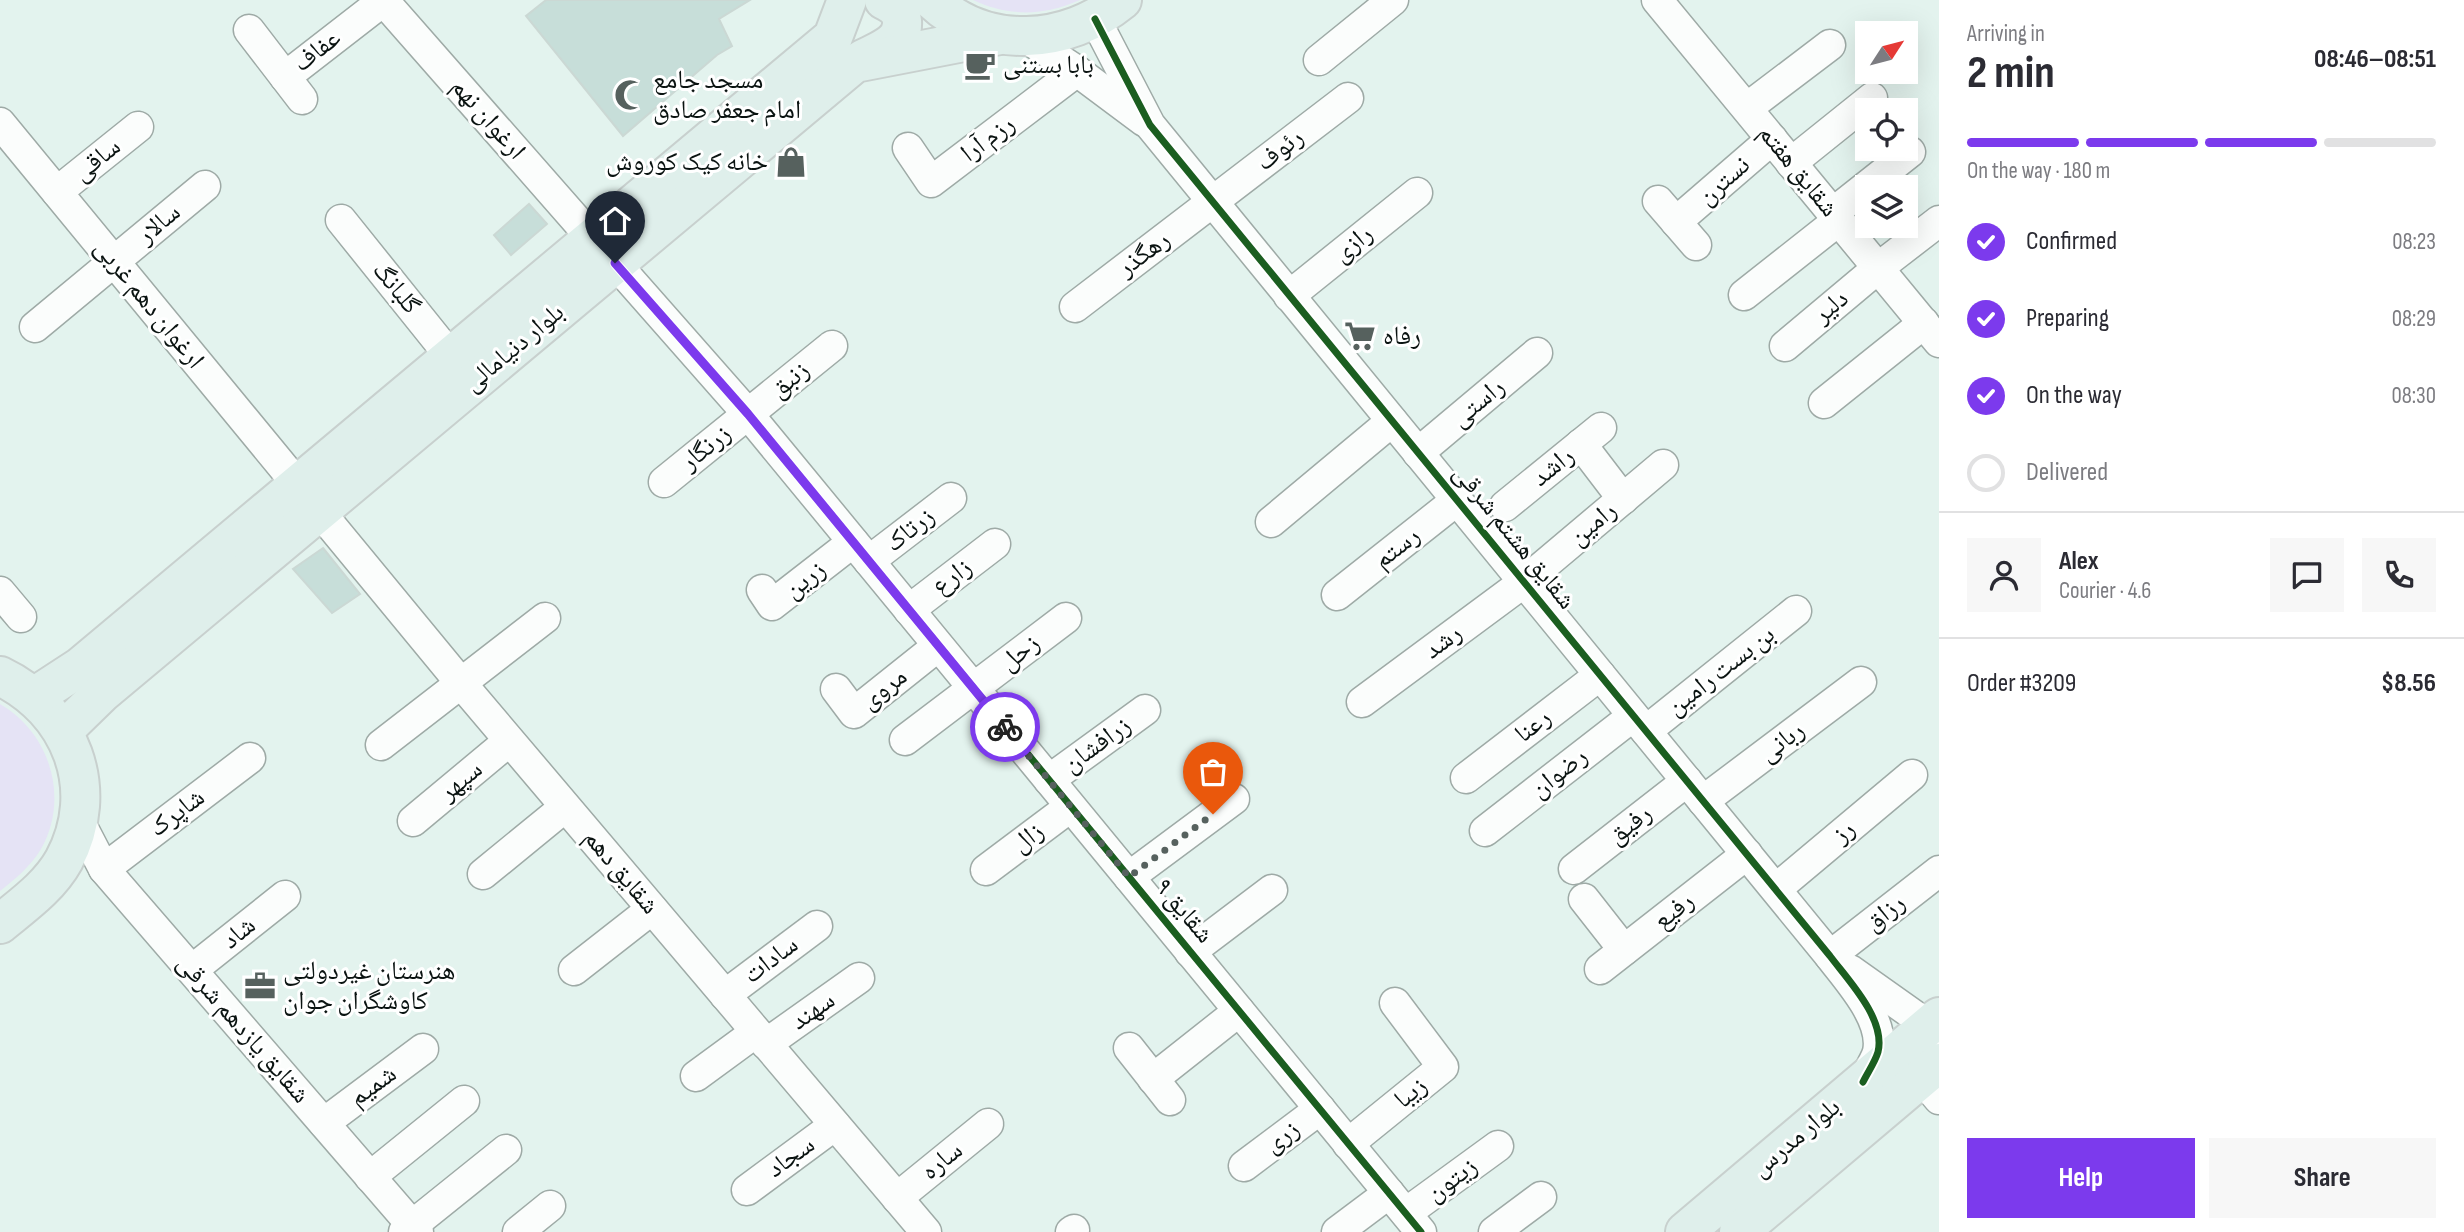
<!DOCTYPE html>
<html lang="en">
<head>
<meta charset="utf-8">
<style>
  :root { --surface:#fff; --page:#f7f7f7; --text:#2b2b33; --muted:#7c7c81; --line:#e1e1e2; --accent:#7c3aed }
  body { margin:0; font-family:"Sofia Sans Condensed","Noto Naskh Arabic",sans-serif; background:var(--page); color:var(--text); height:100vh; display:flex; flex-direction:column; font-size:26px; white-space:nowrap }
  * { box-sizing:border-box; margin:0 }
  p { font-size:23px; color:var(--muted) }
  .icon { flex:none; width:38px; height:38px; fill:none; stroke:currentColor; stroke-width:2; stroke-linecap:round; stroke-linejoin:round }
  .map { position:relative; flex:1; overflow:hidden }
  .sheet { display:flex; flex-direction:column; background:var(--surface); width:525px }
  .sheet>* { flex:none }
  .needle { width:46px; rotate:54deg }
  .tools { position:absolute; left:1855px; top:21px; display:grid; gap:14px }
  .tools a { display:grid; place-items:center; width:63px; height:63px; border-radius:0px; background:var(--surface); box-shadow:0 7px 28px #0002; font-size:35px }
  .pin { position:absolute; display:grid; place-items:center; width:60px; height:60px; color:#fff; margin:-72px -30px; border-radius:50% 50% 50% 0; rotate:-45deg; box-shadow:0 0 7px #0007 }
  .pin .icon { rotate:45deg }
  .courier { position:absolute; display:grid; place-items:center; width:70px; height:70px; margin:-35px; border:5px solid #7c3aed; border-radius:50%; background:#fff; color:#222; box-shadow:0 2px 9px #0007 }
  .headline em { font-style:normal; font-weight:700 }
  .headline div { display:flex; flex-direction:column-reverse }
  .headline { display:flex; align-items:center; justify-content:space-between; height:119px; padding:0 28px }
  h1 { font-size:46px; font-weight:700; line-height:52px }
  .bar { display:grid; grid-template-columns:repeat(4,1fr); gap:10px 7px; align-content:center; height:84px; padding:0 28px }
  .bar i { height:9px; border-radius:5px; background:var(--line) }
  .bar .on { background:var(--accent) }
  .bar p { grid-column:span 4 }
  .line { display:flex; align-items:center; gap:18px; padding:0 28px; border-top:2px solid var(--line) }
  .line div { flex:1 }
  .round { display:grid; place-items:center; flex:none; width:74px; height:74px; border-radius:0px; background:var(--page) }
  ol { padding:0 28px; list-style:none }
  li { display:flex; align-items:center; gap:21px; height:77px }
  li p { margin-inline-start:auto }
  li .icon { padding:7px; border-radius:50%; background:var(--accent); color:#fff; stroke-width:4 }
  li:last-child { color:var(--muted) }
  li i { width:38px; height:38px; border:4px solid var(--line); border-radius:50% }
  .cta { display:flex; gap:14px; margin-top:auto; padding:14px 28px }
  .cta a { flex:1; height:80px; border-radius:0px; background:var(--accent); color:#fff; font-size:28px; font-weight:700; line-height:80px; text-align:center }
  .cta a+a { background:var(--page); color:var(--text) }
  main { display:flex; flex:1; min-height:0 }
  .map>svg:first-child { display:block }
  .green { fill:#e5e3f5 }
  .building { fill:#c7ded9; stroke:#cbd8d4; stroke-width:2 }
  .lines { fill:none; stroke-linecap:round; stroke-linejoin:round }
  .minor-casing { stroke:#9eaaa6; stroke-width:33 }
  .major-casing { stroke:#c8d0ce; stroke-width:42 }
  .minor { stroke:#fbfdfc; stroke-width:30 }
  .major { stroke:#dfefeb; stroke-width:38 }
  .cycleway-casing { stroke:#fff; stroke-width:11 }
  .cycleway { stroke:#1b5e20; stroke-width:7 }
  .done { stroke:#56615e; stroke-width:7; stroke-dasharray:0 12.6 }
  .route { stroke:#7c3aed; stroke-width:9 }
  .labels { text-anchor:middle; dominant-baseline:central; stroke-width:6; stroke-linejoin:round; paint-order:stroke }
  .street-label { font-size:26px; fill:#0a1311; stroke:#fff }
  .poi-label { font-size:26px; fill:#0a1311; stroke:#fff; text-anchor:start }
</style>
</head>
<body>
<main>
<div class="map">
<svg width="1939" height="1232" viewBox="0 0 1939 1232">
  <rect width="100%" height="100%" fill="#e3f3ee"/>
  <g class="green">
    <path d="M 973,0 L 1080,0 C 1044,16 1009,17 973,0 Z"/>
    <path d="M 0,704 C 50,733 70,798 41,849 C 31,866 15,879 0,891 Z"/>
  </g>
  <g class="building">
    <path d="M 546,0 L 750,0 L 719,19 L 732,46 L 717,55 L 623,136 L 526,16 Z"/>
    <path d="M 529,204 L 547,224 L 511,255 L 494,235 Z"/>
    <path d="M 323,548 L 360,594 L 332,613 L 293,569 Z"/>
  </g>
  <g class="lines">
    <defs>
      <g id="minor">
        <path d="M 383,0 L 592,238"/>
        <path d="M 1657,0 L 1939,342"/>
        <path d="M 1095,19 L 1150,125 L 1830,956 C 1848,980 1885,1019 1878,1052 C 1875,1062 1868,1072 1863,1081"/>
        <path d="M 249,30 L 302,99"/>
        <path d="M 1025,37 L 1077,71 L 1144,121"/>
        <path d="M 1319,60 L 1393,0"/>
        <path d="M 285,77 L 383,1"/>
        <path d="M 1747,108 L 1830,45"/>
        <path d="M 0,123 L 298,485"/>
        <path d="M 908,148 L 931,182 L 1077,71"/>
        <path d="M 1791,163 L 1872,98"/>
        <path d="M 57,192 L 138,127"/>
        <path d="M 1658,201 L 1696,245"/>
        <path d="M 1833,213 L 1910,152"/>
        <path d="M 341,220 L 451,357"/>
        <path d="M 1676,222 L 1772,139"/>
        <path d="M 615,263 L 748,414 L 1421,1232"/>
        <path d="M 1744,295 L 1839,220"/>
        <path d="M 1289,296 L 1417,193"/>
        <path d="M 1075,307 L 1348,98"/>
        <path d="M 35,327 L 205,186"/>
        <path d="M 1785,346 L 1878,268 L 1939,221"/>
        <path d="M 1824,403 L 1924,323"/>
        <path d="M 1581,444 L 1623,499"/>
        <path d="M 1418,453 L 1537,353"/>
        <path d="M 664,482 L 832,346"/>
        <path d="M 1505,506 L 1601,428"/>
        <path d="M 319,511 L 460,682 L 926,1232"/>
        <path d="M 1271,522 L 1392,421"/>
        <path d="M 869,561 L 951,498"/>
        <path d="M 762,590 L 772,605 L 853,542"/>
        <path d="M 0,592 L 21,617"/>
        <path d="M 1337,595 L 1457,500"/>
        <path d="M 909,610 L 995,544"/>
        <path d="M 836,689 L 854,713 L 938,646"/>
        <path d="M 1362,702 L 1524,582 L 1663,465"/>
        <path d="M 1646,731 L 1796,611"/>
        <path d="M 905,740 L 1066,618"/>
        <path d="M 381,745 L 545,618"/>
        <path d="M 1466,778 L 1600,675"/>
        <path d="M 1049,780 L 1145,710"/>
        <path d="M 1703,801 L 1861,682"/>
        <path d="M 78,819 L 104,869 L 418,1232"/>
        <path d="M 413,821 L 509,741"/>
        <path d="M 1485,831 L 1633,716"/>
        <path d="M 104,869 L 250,758"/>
        <path d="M 1574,869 L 1687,781"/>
        <path d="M 986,870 L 1070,807"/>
        <path d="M 483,874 L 565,807"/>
        <path d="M 1129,877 L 1234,799"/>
        <path d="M 1776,889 L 1912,775"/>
        <path d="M 1584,899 L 1624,950"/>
        <path d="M 1190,952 L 1272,890"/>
        <path d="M 1830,956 L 1939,871"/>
        <path d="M 1600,969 L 1747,854"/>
        <path d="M 192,970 L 285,896"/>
        <path d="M 574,970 L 652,909"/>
        <path d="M 1850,970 L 1929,1026 L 1939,1038"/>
        <path d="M 725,995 L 817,926"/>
        <path d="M 766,1044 L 859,978"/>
        <path d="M 1129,1048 L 1170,1100"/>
        <path d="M 1908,1062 L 1939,1099"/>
        <path d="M 696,1076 L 756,1032"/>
        <path d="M 1153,1079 L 1239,1011"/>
        <path d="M 324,1123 L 423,1049"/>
        <path d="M 1348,1144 L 1443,1067 L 1395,1003"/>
        <path d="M 1244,1166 L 1320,1109"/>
        <path d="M 370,1177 L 464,1101"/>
        <path d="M 747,1190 L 835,1125"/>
        <path d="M 897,1198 L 988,1124"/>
        <path d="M 1406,1213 L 1498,1146"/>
        <path d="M 404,1232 L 506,1150"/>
        <path d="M 518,1232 L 550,1206"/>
        <path d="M 1071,1232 L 1074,1230"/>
        <path d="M 1337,1232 L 1389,1193"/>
        <path d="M 1494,1232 L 1541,1197"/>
      </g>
      <g id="major">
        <path d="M 932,0 C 986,51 1067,45 1122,0"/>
        <path d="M 863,59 C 879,51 904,43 902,21 C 901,10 894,5 884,0"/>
        <path d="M 0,676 C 71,710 102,789 64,860 C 49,887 23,905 0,924"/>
        <path d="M 34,697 L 80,667 L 833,37 L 847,0"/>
        <path d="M 63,731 L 102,693 L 855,63 L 1000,35"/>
        <path d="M 1685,1232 L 1939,1017"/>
        <path d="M 1739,1232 L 1939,1063"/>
      </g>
    </defs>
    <use href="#minor" class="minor-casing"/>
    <use href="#major" class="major-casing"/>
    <use href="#minor" class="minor"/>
    <use href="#major" class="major"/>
    <defs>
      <g id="cycleway">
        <path d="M 1095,19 L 1150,125 L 1830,956 C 1848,980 1886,1019 1878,1052 C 1875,1062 1868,1072 1863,1082"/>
        <path d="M 615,263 L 748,414 L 1421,1232"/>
      </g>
    </defs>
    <use href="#cycleway" class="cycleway-casing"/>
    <use href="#cycleway" class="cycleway"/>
  </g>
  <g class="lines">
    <path class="done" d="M 1005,727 L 1129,877 L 1213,814"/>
    <path class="route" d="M 615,263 L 748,414 L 1005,727"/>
  </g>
  <defs>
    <symbol id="cafe-bare" viewBox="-9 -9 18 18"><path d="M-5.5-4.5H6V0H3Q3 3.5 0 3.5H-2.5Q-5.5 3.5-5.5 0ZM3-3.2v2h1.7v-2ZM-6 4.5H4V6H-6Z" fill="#56615e" stroke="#fff" stroke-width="2.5" paint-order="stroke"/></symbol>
    <symbol id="mosque-bare" viewBox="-9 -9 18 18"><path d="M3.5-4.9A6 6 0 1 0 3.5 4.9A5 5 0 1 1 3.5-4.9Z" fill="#56615e" stroke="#fff" stroke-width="2.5" paint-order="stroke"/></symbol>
    <symbol id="shop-bare" viewBox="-9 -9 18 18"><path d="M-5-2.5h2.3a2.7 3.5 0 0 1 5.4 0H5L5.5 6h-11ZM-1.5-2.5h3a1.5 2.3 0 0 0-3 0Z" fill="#56615e" stroke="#fff" stroke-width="2.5" paint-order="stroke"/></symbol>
    <symbol id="supermarket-bare" viewBox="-9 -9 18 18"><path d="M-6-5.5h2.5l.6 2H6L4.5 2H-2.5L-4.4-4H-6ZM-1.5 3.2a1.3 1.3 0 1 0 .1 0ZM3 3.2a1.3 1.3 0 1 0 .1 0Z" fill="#56615e" stroke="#fff" stroke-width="2.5" paint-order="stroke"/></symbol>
    <symbol id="office-bare" viewBox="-9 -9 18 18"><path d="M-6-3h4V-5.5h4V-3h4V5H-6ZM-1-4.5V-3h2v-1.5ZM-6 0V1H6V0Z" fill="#56615e" stroke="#fff" stroke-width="2.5" paint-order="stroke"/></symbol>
  </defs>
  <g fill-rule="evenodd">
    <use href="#cafe-bare" x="958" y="43" width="44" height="44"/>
    <use href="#mosque-bare" x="608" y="73" width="44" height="44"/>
    <use href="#shop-bare" x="769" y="140" width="44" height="44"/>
    <use href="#supermarket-bare" x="1338" y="314" width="44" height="44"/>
    <use href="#office-bare" x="238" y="964" width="44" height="44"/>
  </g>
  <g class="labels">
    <g class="street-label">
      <text transform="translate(317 51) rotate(-38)">عفاف</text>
      <text transform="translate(488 119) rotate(49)">ارغوان نهم</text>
      <text transform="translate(988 139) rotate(-37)">رزم آرا</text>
      <text transform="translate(1280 150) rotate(-38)">رئوف</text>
      <text transform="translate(97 160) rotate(-39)">ساقی</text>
      <text transform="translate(1798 171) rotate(51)">شقایق هفتم</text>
      <text transform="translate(1724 181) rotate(-41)">نسترن</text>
      <text transform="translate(159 224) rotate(-40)">سالار</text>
      <text transform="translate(1353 244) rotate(-39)">رازی</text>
      <text transform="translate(1144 254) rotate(-37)">رهگذر</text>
      <text transform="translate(396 288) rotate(51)">گلبانگ</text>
      <text transform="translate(149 304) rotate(51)">ارغوان دهم غربی</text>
      <text transform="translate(1831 307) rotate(-40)">دلیر</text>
      <text transform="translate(514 348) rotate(-40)">بلوار دنیامالی</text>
      <text transform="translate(790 380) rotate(-39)">زنبق</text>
      <text transform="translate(1478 403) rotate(-40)">راستی</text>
      <text transform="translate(706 448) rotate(-39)">زرنگار</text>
      <text transform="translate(1553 467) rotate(-39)">راشد</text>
      <text transform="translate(1593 524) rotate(-40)">رامین</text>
      <text transform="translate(910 530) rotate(-38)">زرتاک</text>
      <text transform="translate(1514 537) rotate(51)">شقایق هشتم شرقی</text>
      <text transform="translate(1397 548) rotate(-38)">رستم</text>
      <text transform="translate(952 577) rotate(-37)">زارع</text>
      <text transform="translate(805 580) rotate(-38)">زرین</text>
      <text transform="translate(1443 642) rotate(-37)">رشد</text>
      <text transform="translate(1020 653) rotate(-38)">زحل</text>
      <text transform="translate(1721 671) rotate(-38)">بن بست رامین</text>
      <text transform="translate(884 689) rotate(-38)">مروی</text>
      <text transform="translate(1533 726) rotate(-38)">رعنا</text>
      <text transform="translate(1782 742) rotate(-37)">ربانی</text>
      <text transform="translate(1097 745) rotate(-36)">زرافشان</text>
      <text transform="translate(1559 773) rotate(-38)">رضوان</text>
      <text transform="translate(461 781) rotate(-40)">سپهر</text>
      <text transform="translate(177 813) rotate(-37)">شاپرک</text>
      <text transform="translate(1630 825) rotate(-38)">رفیق</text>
      <text transform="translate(1844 832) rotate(-40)">رز</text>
      <text transform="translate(1028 838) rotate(-37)">زال</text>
      <text transform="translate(621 872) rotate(50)">شقایق دهم</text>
      <text transform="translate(1184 911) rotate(50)">شقایق ۹</text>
      <text transform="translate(1674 911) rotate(-38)">رفیع</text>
      <text transform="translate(1885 913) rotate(-38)">رزاق</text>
      <text transform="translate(239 933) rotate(-39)">شاد</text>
      <text transform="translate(771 960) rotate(-37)">سادات</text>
      <text transform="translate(813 1011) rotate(-35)">سهند</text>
      <text transform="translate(243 1029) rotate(49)">شقایق یازدهم شرقی</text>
      <text transform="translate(373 1086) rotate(-36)">شمیم</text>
      <text transform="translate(1411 1093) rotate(-39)">زیبا</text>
      <text transform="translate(1282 1137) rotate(-36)">زری</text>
      <text transform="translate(1796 1138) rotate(-40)">بلوار مدرس</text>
      <text transform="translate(791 1157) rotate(-36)">سجاد</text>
      <text transform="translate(942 1161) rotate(-39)">ساره</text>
      <text transform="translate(1452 1180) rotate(-36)">زیتون</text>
    </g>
    <g class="poi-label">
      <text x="1003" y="65">بابا بستنی</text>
      <text x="653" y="80">مسجد جامع<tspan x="653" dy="30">امام جعفر صادق</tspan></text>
      <text x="768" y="162" text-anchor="end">خانه کیک کوروش</text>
      <text x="1383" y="336">رفاه</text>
      <text x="283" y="971">هنرستان غیردولتی<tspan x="283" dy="30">کاوشگران جوان</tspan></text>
    </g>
  </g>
</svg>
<div class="tools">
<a><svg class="needle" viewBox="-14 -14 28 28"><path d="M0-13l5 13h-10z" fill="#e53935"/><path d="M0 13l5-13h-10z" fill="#7c7c81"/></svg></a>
<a><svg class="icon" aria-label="locate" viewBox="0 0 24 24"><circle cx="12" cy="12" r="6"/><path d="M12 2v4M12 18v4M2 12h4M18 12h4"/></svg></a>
<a><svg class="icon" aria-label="layers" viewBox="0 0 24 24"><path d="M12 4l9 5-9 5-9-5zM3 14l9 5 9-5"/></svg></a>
</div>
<div class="pin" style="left:1213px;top:814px;background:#ea580c"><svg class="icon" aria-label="bag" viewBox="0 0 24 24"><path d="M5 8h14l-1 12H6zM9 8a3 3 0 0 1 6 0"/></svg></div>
<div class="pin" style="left:615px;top:263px;background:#1f2937"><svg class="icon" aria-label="home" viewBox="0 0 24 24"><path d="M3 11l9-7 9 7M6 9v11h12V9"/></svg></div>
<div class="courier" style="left:1005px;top:727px"><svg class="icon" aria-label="bike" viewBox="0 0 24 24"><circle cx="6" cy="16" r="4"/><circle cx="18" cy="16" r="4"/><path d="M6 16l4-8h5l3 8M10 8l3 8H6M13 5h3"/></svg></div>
</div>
<section class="sheet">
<div class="headline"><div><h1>2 min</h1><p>Arriving in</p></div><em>08:46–08:51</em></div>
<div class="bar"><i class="on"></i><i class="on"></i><i class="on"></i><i></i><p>On the way · 180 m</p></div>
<ol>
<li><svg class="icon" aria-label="check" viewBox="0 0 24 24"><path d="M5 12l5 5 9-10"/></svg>Confirmed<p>08:23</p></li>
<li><svg class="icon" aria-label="check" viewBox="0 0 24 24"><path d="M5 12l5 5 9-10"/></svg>Preparing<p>08:29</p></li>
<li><svg class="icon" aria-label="check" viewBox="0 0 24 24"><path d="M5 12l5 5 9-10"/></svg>On the way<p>08:30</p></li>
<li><i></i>Delivered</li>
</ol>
<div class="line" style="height:126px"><a class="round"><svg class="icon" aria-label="person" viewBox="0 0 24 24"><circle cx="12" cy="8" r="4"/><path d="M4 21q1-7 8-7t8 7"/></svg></a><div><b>Alex</b><p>Courier · 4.6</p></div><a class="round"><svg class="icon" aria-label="chat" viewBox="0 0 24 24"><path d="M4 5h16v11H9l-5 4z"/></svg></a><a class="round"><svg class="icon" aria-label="phone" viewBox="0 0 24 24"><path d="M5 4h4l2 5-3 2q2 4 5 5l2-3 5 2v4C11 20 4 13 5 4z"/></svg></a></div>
<div class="line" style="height:91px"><div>Order #3209</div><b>$8.56</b></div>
<div class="cta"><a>Help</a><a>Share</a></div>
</section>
</main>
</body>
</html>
